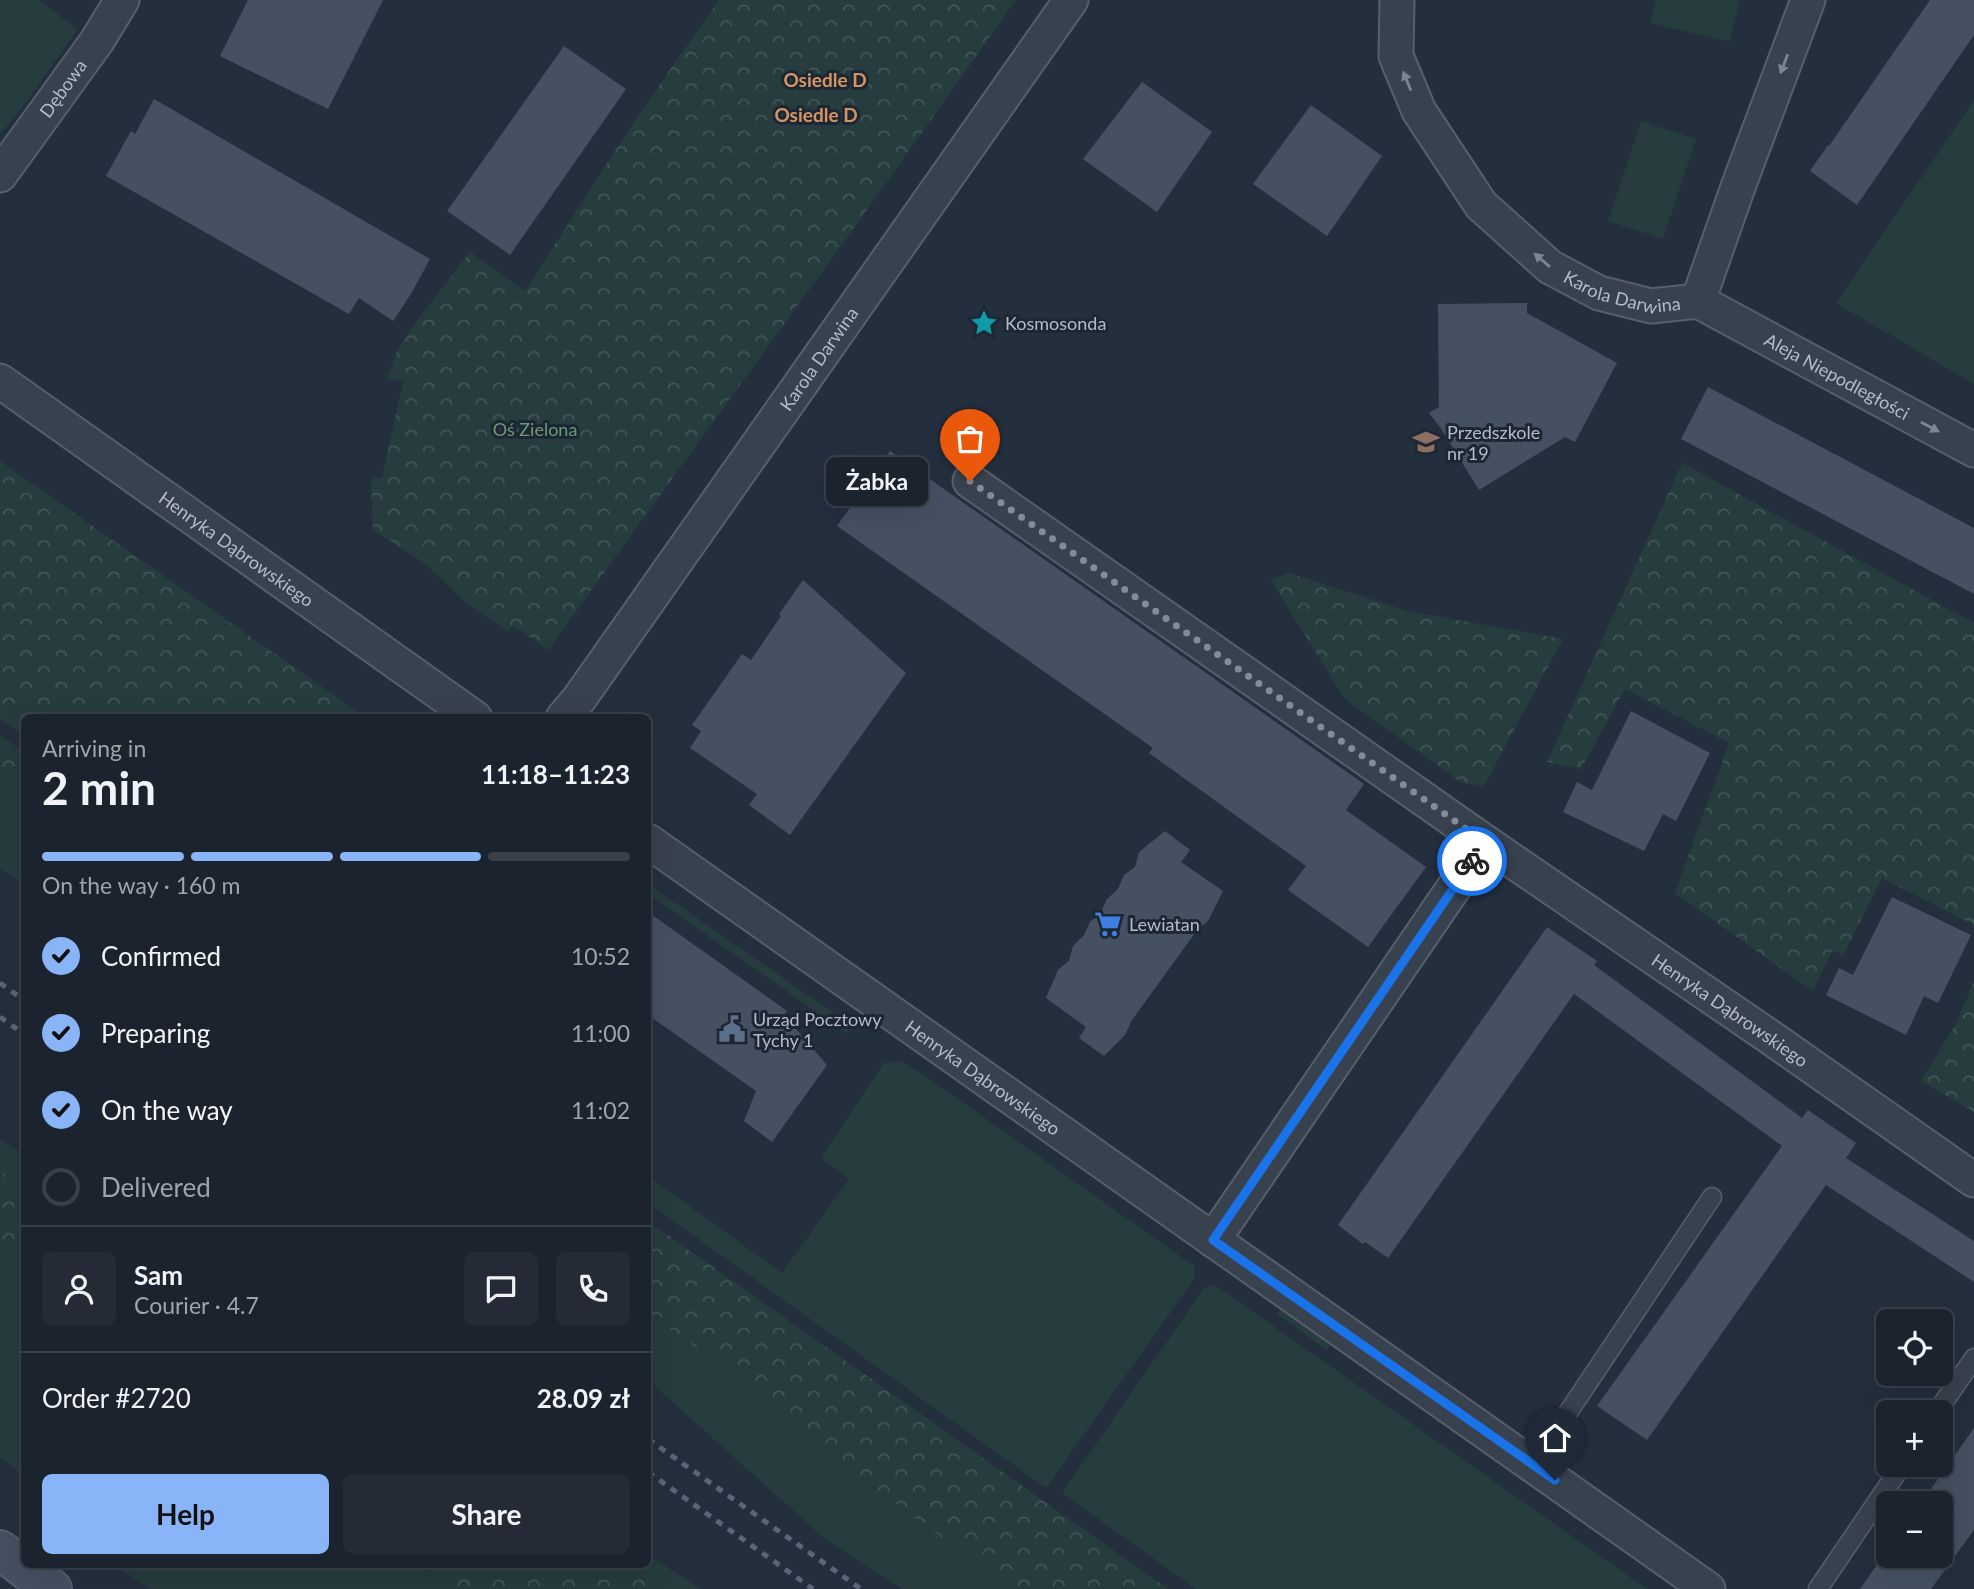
<!DOCTYPE html>
<html lang="en">
<head>
<meta charset="utf-8">
<style>
  :root { --surface:#1b232e; --page:#242b36; --text:#f1f3f6; --muted:#a0a4aa; --line:#39404a; --accent:#8ab4f8 }
  body { margin:0; font-family:Lato,sans-serif; background:var(--page); color:var(--text); height:100vh; display:flex; flex-direction:column; font-size:26px; white-space:nowrap }
  * { box-sizing:border-box; margin:0 }
  p { font-size:23px; color:var(--muted) }
  .icon { flex:none; width:38px; height:38px; fill:none; stroke:currentColor; stroke-width:2; stroke-linecap:round; stroke-linejoin:round }
  .map { position:relative; flex:1; overflow:hidden }
  .panel { position:absolute; left:21px; top:714px; width:630px; height:854px; display:flex; flex-direction:column; background:var(--surface); border-radius:10px; box-shadow:0 7px 28px #0002,0 0 0 2px var(--line) }
  .panel>* { flex:none }
  .fabs { position:absolute; left:1876px; top:1309px; display:grid; gap:14px }
  .fabs a { display:grid; place-items:center; width:77px; height:77px; border-radius:10px; background:var(--surface); box-shadow:0 7px 28px #0002,0 0 0 2px var(--line); font-size:35px }
  .pin { position:absolute; display:grid; place-items:center; width:60px; height:60px; color:#fff; margin:-72px -30px; border-radius:50% 50% 50% 0; rotate:-45deg; box-shadow:0 0 7px #0007 }
  .pin .icon { rotate:45deg }
  .courier { position:absolute; display:grid; place-items:center; width:70px; height:70px; margin:-35px; border:5px solid #1a73e8; border-radius:50%; background:#fff; color:#222; box-shadow:0 2px 9px #0007 }
  .bubble { position:absolute; height:49px; border-radius:10px; background:var(--surface); box-shadow:0 7px 28px #0002,0 0 0 2px var(--line); font-size:23px; font-weight:700; line-height:49px; text-align:center }
  .headline em { font-style:normal; font-weight:700 }
  .headline div { display:flex; flex-direction:column-reverse }
  .headline { display:flex; align-items:center; justify-content:space-between; height:119px; padding:0 21px }
  h1 { font-size:46px; font-weight:700; line-height:52px }
  .bar { display:grid; grid-template-columns:repeat(4,1fr); gap:10px 7px; align-content:center; height:84px; padding:0 21px }
  .bar i { height:9px; border-radius:5px; background:var(--line) }
  .bar .active { background:var(--accent) }
  .bar p { grid-column:span 4 }
  .line { display:flex; align-items:center; gap:18px; padding:0 21px; border-top:2px solid var(--line) }
  .line div { flex:1 }
  .round { display:grid; place-items:center; flex:none; width:74px; height:74px; border-radius:10px; background:var(--page) }
  ol { padding:0 21px; list-style:none }
  li { display:flex; align-items:center; gap:21px; height:77px }
  li p { margin-inline-start:auto }
  li .icon { padding:7px; border-radius:50%; background:var(--accent); color:#111; stroke-width:4 }
  li:last-child { color:var(--muted) }
  li i { width:38px; height:38px; border:4px solid var(--line); border-radius:50% }
  .cta { display:flex; gap:14px; margin-top:auto; padding:14px 21px }
  .cta a { flex:1; height:80px; border-radius:10px; background:var(--accent); color:#111; font-size:28px; font-weight:700; line-height:80px; text-align:center }
  .cta a+a { background:var(--page); color:var(--text) }
  .map>svg:first-child { display:block }
  .green { fill:#263c3f }
  .forest { fill:url(#forest-crowns) }
  .building { fill:#455162 }
  .lines { fill:none; stroke-linecap:round; stroke-linejoin:round }
  .lane-casing { stroke:#565f6c; stroke-width:21 }
  .street-casing { stroke:#565f6c; stroke-width:37 }
  .secondary-casing { stroke:#565f6c; stroke-width:42 }
  .lane { stroke:#38414e; stroke-width:18 }
  .street { stroke:#38414e; stroke-width:33 }
  .secondary { stroke:#465061; stroke-width:38 }
  .rail { stroke:#5a6575; stroke-width:5; stroke-dasharray:7 7; stroke-linecap:butt }
  .oneway { fill:#7c8592 }
  .done { stroke:#828b98; stroke-width:7; stroke-dasharray:0 12.6 }
  .route { stroke:#1a73e8; stroke-width:9 }
  .labels { text-anchor:middle; dominant-baseline:central; stroke-width:6; stroke-linejoin:round; paint-order:stroke }
  .street-label { font-size:18px; fill:#b4bcc9; stroke:#1d2633 }
  .poi-label { font-size:18px; fill:#b4bcc9; stroke:#1d2633; text-anchor:start }
  .park-label { font-size:18px; fill:#6b9a76; stroke:#1d2633 }
  .neighbourhood-label { font-size:19px; font-weight:bold; fill:#d59563; stroke:#1d2633 }
</style>
</head>
<body>
<div class="map">
<svg width="1974" height="1589" viewBox="0 0 1974 1589">
  <defs>
    <pattern id="forest-crowns" width="20" height="18" patternUnits="userSpaceOnUse" patternTransform="scale(1.75)"><rect width="20" height="18" fill="#263c3f"/><path d="M2 6a3 3 0 1 1 6 0M12 15a3 3 0 1 1 6 0" fill="none" stroke="#435659"/></pattern>
  </defs>
  <rect width="100%" height="100%" fill="#242f3e"/>
  <g class="green">
    <path d="M 0,0 L 38,0 L 78,29 L 22,108 L 0,134 Z"/>
    <path d="M 1656,0 L 1740,0 L 1730,42 L 1650,23 Z"/>
    <path d="M 1974,100 L 1974,384 L 1836,303 Z"/>
    <path d="M 1641,121 L 1696,139 L 1663,239 L 1608,221 Z"/>
    <path d="M 0,769 L 16,780 L 24,772 L 24,885 L 0,868 Z"/>
    <path d="M 648,884 L 841,1018 L 847,1028 L 849,1035 L 648,894 Z"/>
    <path d="M 900,1061 L 920,1072 L 1194,1266 L 1194,1279 L 1046,1488 L 648,1203 L 648,1176 L 782,1273 L 849,1179 L 821,1158 L 884,1063 Z"/>
    <path d="M 0,1139 L 24,1154 L 24,1188 L 0,1171 Z"/>
    <path d="M 0,1262 L 24,1264 L 24,1476 L 0,1457 Z"/>
    <path d="M 1215,1285 L 1647,1589 L 1196,1589 L 1062,1493 L 1204,1288 Z"/>
    <path d="M 1280,1309 L 1329,1344 L 1328,1351 L 1277,1314 Z"/>
    <path d="M 648,1313 L 785,1412 L 886,1497 L 988,1572 L 1002,1589 L 902,1589 L 825,1539 L 648,1380 Z"/>
    <path d="M 648,1555 L 701,1589 L 657,1589 L 620,1565 L 648,1564 Z"/>
    <path d="M 115,1565 L 415,1565 L 448,1589 L 150,1589 Z"/>
  </g>
  <g class="forest">
    <path d="M 719,0 L 1016,0 L 872,203 L 548,650 L 514,626 L 508,631 L 466,603 L 426,564 L 373,530 L 371,485 L 372,477 L 382,478 L 403,382 L 387,379 L 396,354 L 407,334 L 470,252 L 525,291 L 637,117 Z"/>
    <path d="M 0,461 L 365,717 L 24,718 L 24,736 L 0,719 Z"/>
    <path d="M 1682,463 L 1974,623 L 1974,925 L 1882,878 L 1843,956 L 1833,950 L 1813,991 L 1675,893 L 1729,743 L 1625,689 L 1581,769 L 1547,762 Z"/>
    <path d="M 1289,573 L 1408,611 L 1563,639 L 1484,786 L 1462,783 L 1345,699 L 1270,579 Z"/>
    <path d="M 0,735 L 24,752 L 24,772 L 16,780 L 0,769 Z"/>
    <path d="M 1974,982 L 1974,1112 L 1921,1081 L 1956,1024 Z"/>
    <path d="M 0,1171 L 24,1188 L 24,1264 L 0,1262 Z"/>
    <path d="M 648,1221 L 1168,1589 L 1002,1589 L 988,1572 L 886,1497 L 785,1412 L 648,1313 Z"/>
    <path d="M 415,1565 L 620,1565 L 657,1589 L 448,1589 Z"/>
  </g>
  <g class="building">
    <path d="M 248,0 L 383,0 L 328,109 L 220,56 Z"/>
    <path d="M 1930,0 L 1974,0 L 1974,35 L 1857,205 L 1810,171 L 1828,145 L 1829,146 Z"/>
    <path d="M 564,46 L 626,89 L 510,255 L 447,211 Z"/>
    <path d="M 1142,82 L 1212,132 L 1157,212 L 1083,159 Z"/>
    <path d="M 154,99 L 430,259 L 411,294 L 393,321 L 359,298 L 349,314 L 106,176 L 131,131 L 135,134 Z"/>
    <path d="M 1311,105 L 1382,156 L 1327,236 L 1253,184 Z"/>
    <path d="M 1527,303 L 1527,313 L 1617,363 L 1575,442 L 1565,437 L 1479,490 L 1440,427 L 1429,413 L 1439,407 L 1438,304 Z"/>
    <path d="M 1708,387 L 1974,528 L 1974,594 L 1681,439 Z"/>
    <path d="M 890,451 L 1364,784 L 1346,810 L 1426,867 L 1368,947 L 1288,890 L 1306,866 L 1149,753 L 1153,748 L 837,526 Z"/>
    <path d="M 803,580 L 906,673 L 790,835 L 749,805 L 757,794 L 690,748 L 701,731 L 692,725 L 742,654 L 751,660 L 781,616 L 779,614 Z"/>
    <path d="M 1631,711 L 1710,753 L 1676,821 L 1663,814 L 1644,851 L 1563,812 L 1577,782 L 1592,790 Z"/>
    <path d="M 1165,831 L 1190,850 L 1181,862 L 1223,891 L 1208,921 L 1198,929 L 1132,1020 L 1125,1035 L 1104,1056 L 1079,1038 L 1086,1027 L 1046,998 L 1058,970 L 1069,961 L 1073,946 L 1084,935 L 1090,922 L 1101,912 L 1107,899 L 1118,889 L 1124,875 L 1135,867 L 1139,852 Z"/>
    <path d="M 1892,897 L 1971,935 L 1938,1003 L 1924,996 L 1906,1035 L 1826,995 L 1839,968 L 1853,975 Z"/>
    <path d="M 648,912 L 787,1011 L 784,1015 L 827,1065 L 772,1142 L 744,1121 L 756,1091 L 648,1015 Z"/>
    <path d="M 1547,927 L 1597,961 L 1594,965 L 1802,1118 L 1808,1110 L 1856,1143 L 1846,1158 L 1974,1241 L 1974,1282 L 1826,1185 L 1647,1440 L 1597,1406 L 1782,1146 L 1574,994 L 1388,1258 L 1365,1242 L 1363,1244 L 1338,1225 Z"/>
    <path d="M 1974,1428 L 1974,1530 L 1931,1589 L 1860,1589 L 1888,1549 L 1888,1556 L 1941,1556 L 1941,1503 L 1921,1503 Z"/>
  </g>
  <g class="lines">
    <defs>
      <g id="lane">
        <path d="M 1937,1412 L 1974,1358"/>
        <path d="M 1533,1465 L 1712,1197"/>
        <path d="M 1818,1589 L 1902,1465"/>
      </g>
      <g id="street">
        <path id="s1" d="M 1397,0 L 1396,56 L 1419,111 L 1481,205 L 1550,267 L 1599,293 L 1651,306 L 1698,301"/>
        <path id="s2" d="M 0,175 L 97,41 L 122,0"/>
        <path d="M 1698,301 L 1738,187 L 1808,0"/>
        <path id="s3" d="M 1698,301 L 1974,450"/>
        <path id="s4" d="M 0,381 L 475,718"/>
        <path id="s5" d="M 970,481 L 1485,842 L 1767,1035 L 1974,1180"/>
        <path id="s6" d="M 563,718 L 579,699 C 744,467 906,232 1071,0"/>
        <path id="s7" d="M 648,841 L 1708,1589"/>
        <path d="M 1213,1240 L 1485,842"/>
      </g>
      <path id="secondary" d="M 0,1550 L 52,1589"/>
    </defs>
    <use href="#lane" class="lane-casing"/>
    <use href="#street" class="street-casing"/>
    <use href="#secondary" class="secondary-casing"/>
    <use href="#lane" class="lane"/>
    <use href="#street" class="street"/>
    <use href="#secondary" class="secondary"/>
    <g class="rail">
      <path d="M 0,983 L 24,1000"/>
      <path d="M 0,1017 L 24,1034"/>
      <path d="M 648,1439 L 861,1589"/>
      <path d="M 648,1472 L 813,1589"/>
    </g>
  </g>
  <defs><path id="oneway-solid" d="M-6-.8H1V-3.2L6.5 0L1 3.2V.8H-6Z" transform="scale(1.75)"/></defs>
  <g class="oneway">
    <use href="#oneway-solid" transform="translate(1784 64) rotate(111)"/>
    <use href="#oneway-solid" transform="translate(1407 81) rotate(-112)"/>
    <use href="#oneway-solid" transform="translate(1542 260) rotate(-139)"/>
    <use href="#oneway-solid" transform="translate(1930 427) rotate(28)"/>
  </g>
  <g class="lines">
    <path class="done" d="M 970,481 L 1485,842 L 1472,861"/>
    <path class="route" d="M 1472,861 L 1213,1240 L 1555,1480"/>
  </g>
  <defs>
    <symbol id="sight-bare" viewBox="-9 -9 18 18"><path d="M0-6L1.8-2.2L6-1.7L2.9 1.2L3.7 5.4L0 3.3L-3.7 5.4L-2.9 1.2L-6-1.7L-1.8-2.2Z" fill="#0f9aa8" stroke="#1d2633" stroke-width="2.5" paint-order="stroke"/></symbol>
    <symbol id="school-bare" viewBox="-9 -9 18 18"><path d="M0-5L7-2L0 1L-7-2ZM-4 1L0 2.5L4 1V4Q0 6-4 4Z" fill="#8d6e63" stroke="#1d2633" stroke-width="2.5" paint-order="stroke"/></symbol>
    <symbol id="supermarket-bare" viewBox="-9 -9 18 18"><path d="M-6-5.5h2.5l.6 2H6L4.5 2H-2.5L-4.4-4H-6ZM-1.5 3.2a1.3 1.3 0 1 0 .1 0ZM3 3.2a1.3 1.3 0 1 0 .1 0Z" fill="#3f7fe0" stroke="#1d2633" stroke-width="2.5" paint-order="stroke"/></symbol>
    <symbol id="civic-bare" viewBox="-9 -9 18 18"><path d="M-.6-6.5H3V-4.5H.6V-3L4-1V1h2V6H-6V1h2V-1L-.6-3ZM-1.2 2.5V6h2.4V2.5Z" fill="#5c6f8a" stroke="#1d2633" stroke-width="2.5" paint-order="stroke"/></symbol>
  </defs>
  <g fill-rule="evenodd">
    <use href="#sight-bare" x="965" y="304" width="38" height="38"/>
    <use href="#school-bare" x="1407" y="423" width="38" height="38"/>
    <use href="#supermarket-bare" x="1089" y="905" width="38" height="38"/>
    <use href="#civic-bare" x="713" y="1010" width="38" height="38"/>
  </g>
  <g class="labels">
    <g class="street-label">
      <text stroke="none"><textPath href="#s2" startOffset="107">Dębowa</textPath></text>
      <text stroke="none"><textPath href="#s1" startOffset="399">Karola Darwina</textPath></text>
      <text stroke="none"><textPath href="#s6" startOffset="441">Karola Darwina</textPath></text>
      <text stroke="none"><textPath href="#s3" startOffset="158">Aleja Niepodległości</textPath></text>
      <text stroke="none"><textPath href="#s4" startOffset="290">Henryka Dąbrowskiego</textPath></text>
      <text stroke="none"><textPath href="#s5" startOffset="926">Henryka Dąbrowskiego</textPath></text>
      <text stroke="none"><textPath href="#s7" startOffset="410">Henryka Dąbrowskiego</textPath></text>
    </g>
    <g class="poi-label">
      <text x="1005" y="323">Kosmosonda</text>
      <text x="1447" y="432">Przedszkole<tspan x="1447" dy="21">nr 19</tspan></text>
      <text x="1129" y="924">Lewiatan</text>
      <text x="753" y="1019">Urząd Pocztowy<tspan x="753" dy="21">Tychy 1</tspan></text>
    </g>
    <g class="park-label">
      <text x="535" y="429">Oś Zielona</text>
    </g>
    <g class="neighbourhood-label">
      <text x="825" y="79">Osiedle D</text>
      <text x="816" y="114">Osiedle D</text>
    </g>
  </g>
</svg>
<div class="fabs">
<a><svg class="icon" aria-label="locate" viewBox="0 0 24 24"><circle cx="12" cy="12" r="6"/><path d="M12 2v4M12 18v4M2 12h4M18 12h4"/></svg></a>
<a>+</a>
<a>−</a>
</div>
<div class="pin" style="left:970px;top:481px;background:#ea580c"><svg class="icon" aria-label="bag" viewBox="0 0 24 24"><path d="M5 8h14l-1 12H6zM9 8a3 3 0 0 1 6 0"/></svg></div>
<div class="pin" style="left:1555px;top:1480px;background:#1f2937"><svg class="icon" aria-label="home" viewBox="0 0 24 24"><path d="M3 11l9-7 9 7M6 9v11h12V9"/></svg></div>
<div class="courier" style="left:1472px;top:861px"><svg class="icon" aria-label="bike" viewBox="0 0 24 24"><circle cx="6" cy="16" r="4"/><circle cx="18" cy="16" r="4"/><path d="M6 16l4-8h5l3 8M10 8l3 8H6M13 5h3"/></svg></div>
<div class="bubble" style="left:826px;top:457px;width:102px">Żabka</div>
<section class="panel">
<div class="headline"><div><h1>2 min</h1><p>Arriving in</p></div><em>11:18–11:23</em></div>
<div class="bar"><i class="active"></i><i class="active"></i><i class="active"></i><i></i><p>On the way · 160 m</p></div>
<ol>
<li><svg class="icon" aria-label="check" viewBox="0 0 24 24"><path d="M5 12l5 5 9-10"/></svg>Confirmed<p>10:52</p></li>
<li><svg class="icon" aria-label="check" viewBox="0 0 24 24"><path d="M5 12l5 5 9-10"/></svg>Preparing<p>11:00</p></li>
<li><svg class="icon" aria-label="check" viewBox="0 0 24 24"><path d="M5 12l5 5 9-10"/></svg>On the way<p>11:02</p></li>
<li><i></i>Delivered</li>
</ol>
<div class="line" style="height:126px"><a class="round"><svg class="icon" aria-label="person" viewBox="0 0 24 24"><circle cx="12" cy="8" r="4"/><path d="M4 21q1-7 8-7t8 7"/></svg></a><div><b>Sam</b><p>Courier · 4.7</p></div><a class="round"><svg class="icon" aria-label="chat" viewBox="0 0 24 24"><path d="M4 5h16v11H9l-5 4z"/></svg></a><a class="round"><svg class="icon" aria-label="phone" viewBox="0 0 24 24"><path d="M5 4h4l2 5-3 2q2 4 5 5l2-3 5 2v4C11 20 4 13 5 4z"/></svg></a></div>
<div class="line" style="height:91px"><div>Order #2720</div><b>28.09 zł</b></div>
<div class="cta"><a>Help</a><a>Share</a></div>
</section>
</div>
</body>
</html>
